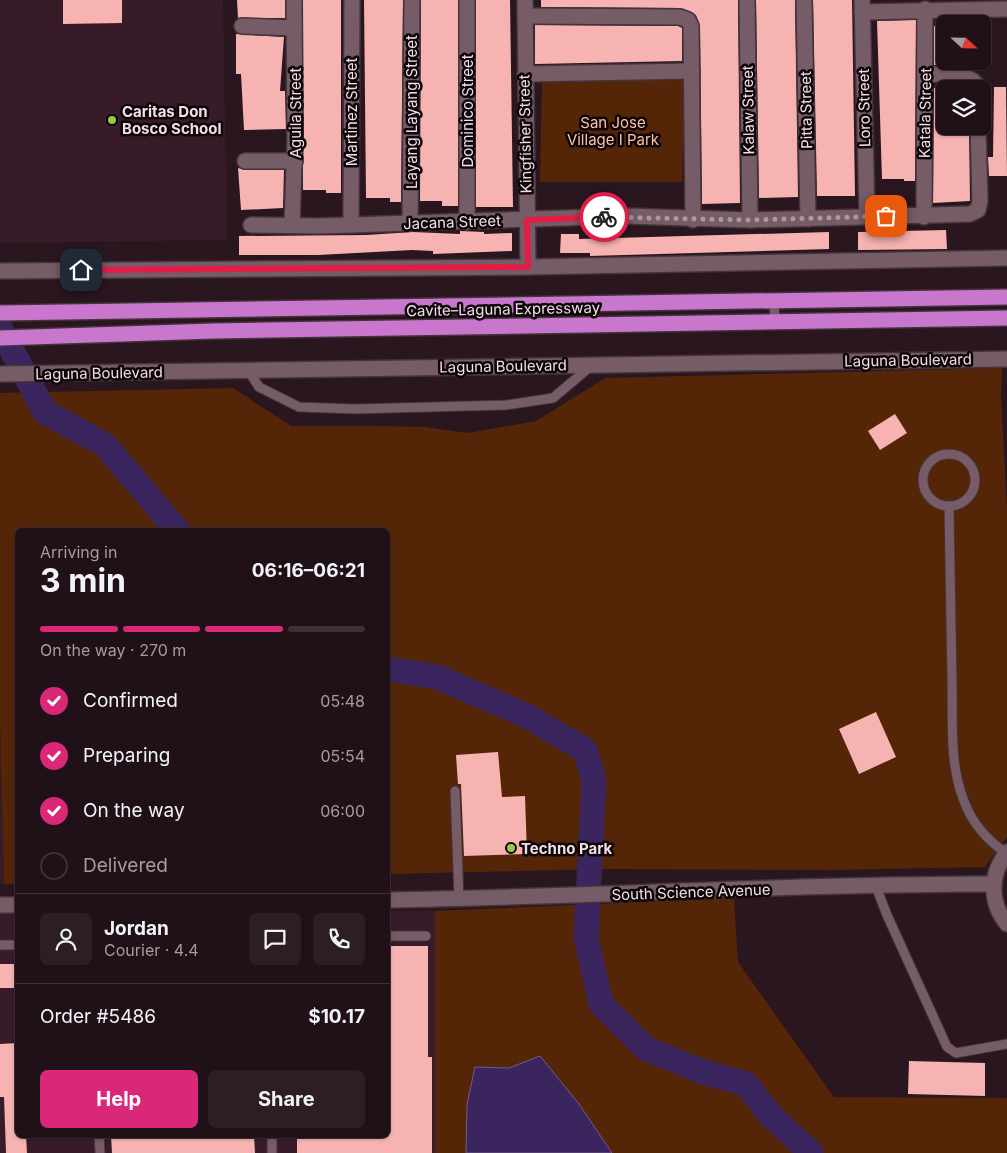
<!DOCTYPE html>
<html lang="en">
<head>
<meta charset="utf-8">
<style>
  :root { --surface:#201017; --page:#2d1e24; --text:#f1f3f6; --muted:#a29da1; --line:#3d3036; --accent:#db2777 }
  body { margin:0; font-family:Inter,sans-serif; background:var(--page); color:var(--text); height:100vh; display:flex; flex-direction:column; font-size:19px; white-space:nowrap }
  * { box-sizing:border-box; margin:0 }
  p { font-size:16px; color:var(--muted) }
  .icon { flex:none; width:28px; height:28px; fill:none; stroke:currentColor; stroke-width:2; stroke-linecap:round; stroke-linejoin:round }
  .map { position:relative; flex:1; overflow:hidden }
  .drawer { position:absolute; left:15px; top:528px; width:375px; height:610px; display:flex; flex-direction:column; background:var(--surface); border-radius:8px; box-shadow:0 1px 4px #0004,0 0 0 1px var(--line) }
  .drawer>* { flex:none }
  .needle { width:32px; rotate:112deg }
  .tools { position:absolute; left:936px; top:15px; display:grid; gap:10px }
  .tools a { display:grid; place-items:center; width:55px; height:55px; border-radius:8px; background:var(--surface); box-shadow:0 1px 4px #0004,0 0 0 1px var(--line); font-size:25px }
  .pin { position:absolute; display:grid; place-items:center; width:42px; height:42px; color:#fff; margin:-21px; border-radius:10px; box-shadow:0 2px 8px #0006 }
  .courier { position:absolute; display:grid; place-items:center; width:50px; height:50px; margin:-25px; border:4px solid #e11d48; border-radius:50%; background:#fff; color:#222; box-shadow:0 1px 6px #0007 }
  .headline em { font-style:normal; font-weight:700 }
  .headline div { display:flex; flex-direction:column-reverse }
  .headline { display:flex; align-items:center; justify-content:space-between; height:85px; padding:0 25px }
  h1 { font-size:32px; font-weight:700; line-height:38px }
  .bar { display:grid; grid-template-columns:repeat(4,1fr); gap:8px 5px; align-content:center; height:60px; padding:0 25px }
  .bar i { height:6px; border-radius:4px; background:var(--line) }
  .bar .active { background:var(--accent) }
  .bar p { grid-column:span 4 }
  .line { display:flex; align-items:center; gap:12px; padding:0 25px; border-top:1px solid var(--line) }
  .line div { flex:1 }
  .round { display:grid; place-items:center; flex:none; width:52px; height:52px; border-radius:8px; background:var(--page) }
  ol { padding:0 25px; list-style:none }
  li { display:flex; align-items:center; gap:15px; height:55px }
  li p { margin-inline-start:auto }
  li .icon { padding:5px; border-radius:50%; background:var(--accent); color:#fff; stroke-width:4 }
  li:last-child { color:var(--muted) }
  li i { width:28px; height:28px; border:2px solid var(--line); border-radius:50% }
  .button { display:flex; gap:10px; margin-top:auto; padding:10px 25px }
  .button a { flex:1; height:58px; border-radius:8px; background:var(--accent); color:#fff; font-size:20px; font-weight:700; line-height:58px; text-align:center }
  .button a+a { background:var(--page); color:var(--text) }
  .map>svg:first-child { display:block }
  .built { fill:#371b28 }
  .green { fill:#552507 }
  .water { fill:#3b255e; stroke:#715d87 }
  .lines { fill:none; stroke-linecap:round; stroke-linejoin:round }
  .river { stroke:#3b255e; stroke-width:25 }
  .building { fill:#f6b3b2 }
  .service-casing { stroke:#43333a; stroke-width:11 }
  .minor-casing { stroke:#43333a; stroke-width:18 }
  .secondary-casing { stroke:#43333a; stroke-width:18 }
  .motorway-casing { stroke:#43333a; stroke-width:18 }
  .service { stroke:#765c66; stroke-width:9 }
  .minor { stroke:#765c66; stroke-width:15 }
  .secondary { stroke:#765c66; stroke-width:15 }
  .motorway { stroke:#c976cd; stroke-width:15 }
  .done { stroke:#ab99a0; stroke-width:5; stroke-dasharray:0 9 }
  .route { stroke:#e11d48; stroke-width:6 }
  .poi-dot { fill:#91cd40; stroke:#0d0508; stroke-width:2 }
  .labels { text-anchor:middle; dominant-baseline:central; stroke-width:5; stroke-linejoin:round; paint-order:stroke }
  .street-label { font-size:15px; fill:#f0e0e6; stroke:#0d0508 }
  .poi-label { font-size:15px; font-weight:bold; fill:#f0e0e6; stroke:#0d0508; text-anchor:start }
  .park-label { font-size:15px; fill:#fcc3a7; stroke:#0d0508 }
</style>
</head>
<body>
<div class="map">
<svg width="1007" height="1153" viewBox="0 0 1007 1153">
  <rect width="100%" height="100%" fill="#2a161f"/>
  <g class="built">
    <path d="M 0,0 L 223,0 L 227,240 L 0,243 Z"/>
    <path d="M 0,724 L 4,884 L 0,884 Z"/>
    <path d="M 388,911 L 435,911 L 435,1153 L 0,1153 L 0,912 L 17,912 L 18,1135 L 388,1135 Z"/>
  </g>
  <g class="green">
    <path d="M 685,78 L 682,182 L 540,182 L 542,79 Z"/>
    <path d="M 1002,368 L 1001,397 L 1007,508 L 1007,837 L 985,867 L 832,870 L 609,869 L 388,874 L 388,530 L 18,530 L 18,884 L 4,884 L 0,724 L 0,393 L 233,388 L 291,426 L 382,426 L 425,427 L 468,433 L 536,421 L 605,378 Z"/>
    <path d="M 734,898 L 738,962 L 834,1097 L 1007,1098 L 1007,1153 L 612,1153 L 579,1104 L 540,1057 L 509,1068 L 475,1067 L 467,1104 L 466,1153 L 435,1153 L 435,911 Z"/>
  </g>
  <path class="water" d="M 540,1056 L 579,1104 L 612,1153 L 466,1153 L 467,1104 L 475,1067 L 509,1068 Z"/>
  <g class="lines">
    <g class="river">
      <path d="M 0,328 L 45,412 L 105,445 L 177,530"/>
      <path d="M 388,669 L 437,677 L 527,716 L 585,750 L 594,780 L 586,937 L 601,1004 L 646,1049 L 703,1072 L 746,1084 L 770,1115 L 811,1153"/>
    </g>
  </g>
  <g class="building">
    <path d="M 63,0 L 122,0 L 122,23 L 63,24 Z"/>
    <path d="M 237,0 L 285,0 L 285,18 L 238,18 Z"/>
    <path d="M 303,0 L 341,0 L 341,193 L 326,193 L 326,190 L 303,190 Z"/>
    <path d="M 364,0 L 403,0 L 401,202 L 390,202 L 390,198 L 366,198 Z"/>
    <path d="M 421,0 L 458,0 L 458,206 L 442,206 L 442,201 L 420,201 Z"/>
    <path d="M 476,0 L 510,0 L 513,207 L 476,207 Z"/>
    <path d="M 541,0 L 738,0 L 740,203 L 702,204 L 700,26 L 696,15 L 680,8 L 541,7 Z"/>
    <path d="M 756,0 L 795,0 L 798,197 L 759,198 Z"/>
    <path d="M 813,0 L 852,0 L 855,196 L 817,196 Z"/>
    <path d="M 916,20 L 915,181 L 904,181 L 904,179 L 882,179 L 877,21 Z"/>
    <path d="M 535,25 L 678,26 L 682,28 L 682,61 L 535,64 Z"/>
    <rect x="934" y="26" width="11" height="39"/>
    <path d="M 236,34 L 284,37 L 280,91 L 285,91 L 286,129 L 244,130 L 241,74 L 236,74 Z"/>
    <path d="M 994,87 L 1006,87 L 1007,176 L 989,176 L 988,157 L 993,157 Z"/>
    <path d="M 934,88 L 945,88 L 945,126 L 969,126 L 970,201 L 933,203 Z"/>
    <path d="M 238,168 L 245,170 L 284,170 L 283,208 L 241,210 Z"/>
    <path d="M 946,230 L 947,249 L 858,250 L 858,232 Z"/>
    <path d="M 460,231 L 484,232 L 484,234 L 512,233 L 512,251 L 433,254 L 433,251 L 412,250 L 318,255 L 239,255 L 239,236 L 366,235 L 413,232 L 460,234 Z"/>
    <path d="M 829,232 L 829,249 L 590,256 L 590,253 L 560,253 L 561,234 L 579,234 L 579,239 Z"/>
    <path d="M 895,414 L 907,433 L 880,450 L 868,431 Z"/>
    <path d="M 876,712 L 896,757 L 859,774 L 839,729 Z"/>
    <path d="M 498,752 L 502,797 L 525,796 L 527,854 L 464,856 L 461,784 L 458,784 L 456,755 Z"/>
    <path d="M 388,946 L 428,946 L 428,1057 L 432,1057 L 432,1153 L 297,1153 L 297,1135 L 388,1135 Z"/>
    <rect x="0" y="964" width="18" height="24"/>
    <path d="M 18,1043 L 18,1135 L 26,1135 L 27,1153 L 6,1153 L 4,1097 L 0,1097 L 0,1044 Z"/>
    <path d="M 909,1061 L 985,1063 L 985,1096 L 908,1094 Z"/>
    <path d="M 111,1135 L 254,1135 L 255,1153 L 112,1153 Z"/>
  </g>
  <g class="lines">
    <defs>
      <g id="service">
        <path d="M 774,302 L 775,322"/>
        <path d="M 248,370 L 259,387 L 299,407 L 355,409 L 506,405 L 553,398 L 591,366"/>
        <circle cx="949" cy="480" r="26"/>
        <path d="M 949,507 C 950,565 951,623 952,681 C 953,720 949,764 964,801 C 972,823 987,840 1006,853"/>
        <path d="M 455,791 L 459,899"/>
        <path d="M 875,884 L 887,915 L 947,1047 L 956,1053 L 1007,1044"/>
        <path d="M 388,936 L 426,936"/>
        <path d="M 0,945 L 18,945"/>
        <path d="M 99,1135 L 100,1153"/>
        <path d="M 272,1135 L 272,1153"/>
      </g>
      <g id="minor">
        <path d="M 467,0 L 467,222"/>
        <path d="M 525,0 L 528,267"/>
        <path d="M 747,0 L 750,220"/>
        <path d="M 804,0 L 808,219"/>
        <path d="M 862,0 L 867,215"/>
        <path d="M 862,12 L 1007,9"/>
        <path d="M 525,16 L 680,17 L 688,20 L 691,26 L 693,220"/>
        <path d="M 242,26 L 294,28"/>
        <path d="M 525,74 L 692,71"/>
        <path d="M 925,74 C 940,75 974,71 978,89"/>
        <path d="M 245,161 L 295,161"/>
        <path d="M 924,217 L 925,9"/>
        <path d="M 410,223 L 412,0"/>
        <path d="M 251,225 L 320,226 L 626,216 L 750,220 L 970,214 L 978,210 L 980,201 L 978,126"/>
        <path d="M 292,225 L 295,138 L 294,0"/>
        <path d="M 351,225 L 352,0"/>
        <path d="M 1007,852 C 990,874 989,902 1007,924"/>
        <path d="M 388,900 C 590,897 791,884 993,884"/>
        <path d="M 0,905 L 18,905"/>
      </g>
      <g id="secondary">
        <path d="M 0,271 L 528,267 L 1007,258"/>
        <path d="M 0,374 L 1007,359"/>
      </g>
      <g id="motorway">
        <path d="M 0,313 L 1007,297"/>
        <path d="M 0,338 L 213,331 L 1007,318"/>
      </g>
    </defs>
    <use href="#service" class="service-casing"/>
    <use href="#minor" class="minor-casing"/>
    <use href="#secondary" class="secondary-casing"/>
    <use href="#motorway" class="motorway-casing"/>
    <use href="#service" class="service"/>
    <use href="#minor" class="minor"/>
    <use href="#secondary" class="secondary"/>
    <use href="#motorway" class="motorway"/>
  </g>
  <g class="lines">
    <path class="done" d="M 604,217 L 750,220 L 886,216"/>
    <path class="route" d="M 81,270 L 528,267 L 527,220 L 604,217"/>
  </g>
  <g class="poi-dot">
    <circle cx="112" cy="120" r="5"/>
    <circle cx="511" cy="848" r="5"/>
  </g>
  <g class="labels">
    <g class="street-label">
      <text transform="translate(864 108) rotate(-91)">Loro Street</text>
      <text transform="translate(748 110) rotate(-91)">Kalaw Street</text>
      <text transform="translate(806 110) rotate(-91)">Pitta Street</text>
      <text transform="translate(467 111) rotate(-90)">Dominico Street</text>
      <text transform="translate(351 112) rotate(-90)">Martinez Street</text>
      <text transform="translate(411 112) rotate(-90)">Layang Layang Street</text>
      <text transform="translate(295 113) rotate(-90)">Aguila Street</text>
      <text transform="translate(925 113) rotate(-89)">Katala Street</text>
      <text transform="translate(525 134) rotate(-91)">Kingfisher Street</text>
      <text transform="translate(452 222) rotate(-2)">Jacana Street</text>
      <text transform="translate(503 309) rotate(-1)">Cavite–Laguna Expressway</text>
      <text transform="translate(908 360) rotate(-1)">Laguna Boulevard</text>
      <text transform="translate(503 366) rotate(-1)">Laguna Boulevard</text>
      <text transform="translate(99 373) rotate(-1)">Laguna Boulevard</text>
      <text transform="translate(691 892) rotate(-2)">South Science Avenue</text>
    </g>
    <g class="poi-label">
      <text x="122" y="111">Caritas Don<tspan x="122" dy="17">Bosco School</tspan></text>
      <text x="521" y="848">Techno Park</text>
    </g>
    <g class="park-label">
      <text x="613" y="122">San Jose<tspan x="613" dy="17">Village I Park</tspan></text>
    </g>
  </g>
</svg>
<div class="tools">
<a><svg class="needle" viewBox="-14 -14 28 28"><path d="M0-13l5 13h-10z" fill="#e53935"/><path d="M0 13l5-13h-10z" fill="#a29da1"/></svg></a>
<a><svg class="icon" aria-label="layers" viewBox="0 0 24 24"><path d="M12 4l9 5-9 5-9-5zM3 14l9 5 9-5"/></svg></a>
</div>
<div class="pin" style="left:886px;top:216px;background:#ea580c"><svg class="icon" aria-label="bag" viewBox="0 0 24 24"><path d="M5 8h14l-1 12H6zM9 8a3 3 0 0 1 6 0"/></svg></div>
<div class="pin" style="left:81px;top:270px;background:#1f2937"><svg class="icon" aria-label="home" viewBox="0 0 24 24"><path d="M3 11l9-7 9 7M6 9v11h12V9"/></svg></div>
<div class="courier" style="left:604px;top:217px"><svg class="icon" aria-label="bike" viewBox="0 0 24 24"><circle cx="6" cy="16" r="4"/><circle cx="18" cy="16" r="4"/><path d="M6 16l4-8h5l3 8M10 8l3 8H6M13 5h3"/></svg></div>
<section class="drawer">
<div class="headline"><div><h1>3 min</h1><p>Arriving in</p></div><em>06:16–06:21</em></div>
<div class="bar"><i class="active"></i><i class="active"></i><i class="active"></i><i></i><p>On the way · 270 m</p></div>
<ol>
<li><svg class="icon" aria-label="check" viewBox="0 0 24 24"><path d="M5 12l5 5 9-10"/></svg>Confirmed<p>05:48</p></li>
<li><svg class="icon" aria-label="check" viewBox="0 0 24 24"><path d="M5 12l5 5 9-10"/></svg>Preparing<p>05:54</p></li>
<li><svg class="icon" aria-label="check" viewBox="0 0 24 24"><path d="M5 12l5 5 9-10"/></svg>On the way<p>06:00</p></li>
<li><i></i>Delivered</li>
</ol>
<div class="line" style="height:90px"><a class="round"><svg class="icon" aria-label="person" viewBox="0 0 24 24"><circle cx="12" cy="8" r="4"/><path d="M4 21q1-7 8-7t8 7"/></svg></a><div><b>Jordan</b><p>Courier · 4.4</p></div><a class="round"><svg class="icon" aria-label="chat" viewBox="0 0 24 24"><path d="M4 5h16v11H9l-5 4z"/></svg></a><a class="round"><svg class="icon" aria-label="phone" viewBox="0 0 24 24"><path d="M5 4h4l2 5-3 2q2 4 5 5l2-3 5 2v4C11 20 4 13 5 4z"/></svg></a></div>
<div class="line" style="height:65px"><div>Order #5486</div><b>$10.17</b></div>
<div class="button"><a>Help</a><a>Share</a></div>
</section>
</div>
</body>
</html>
